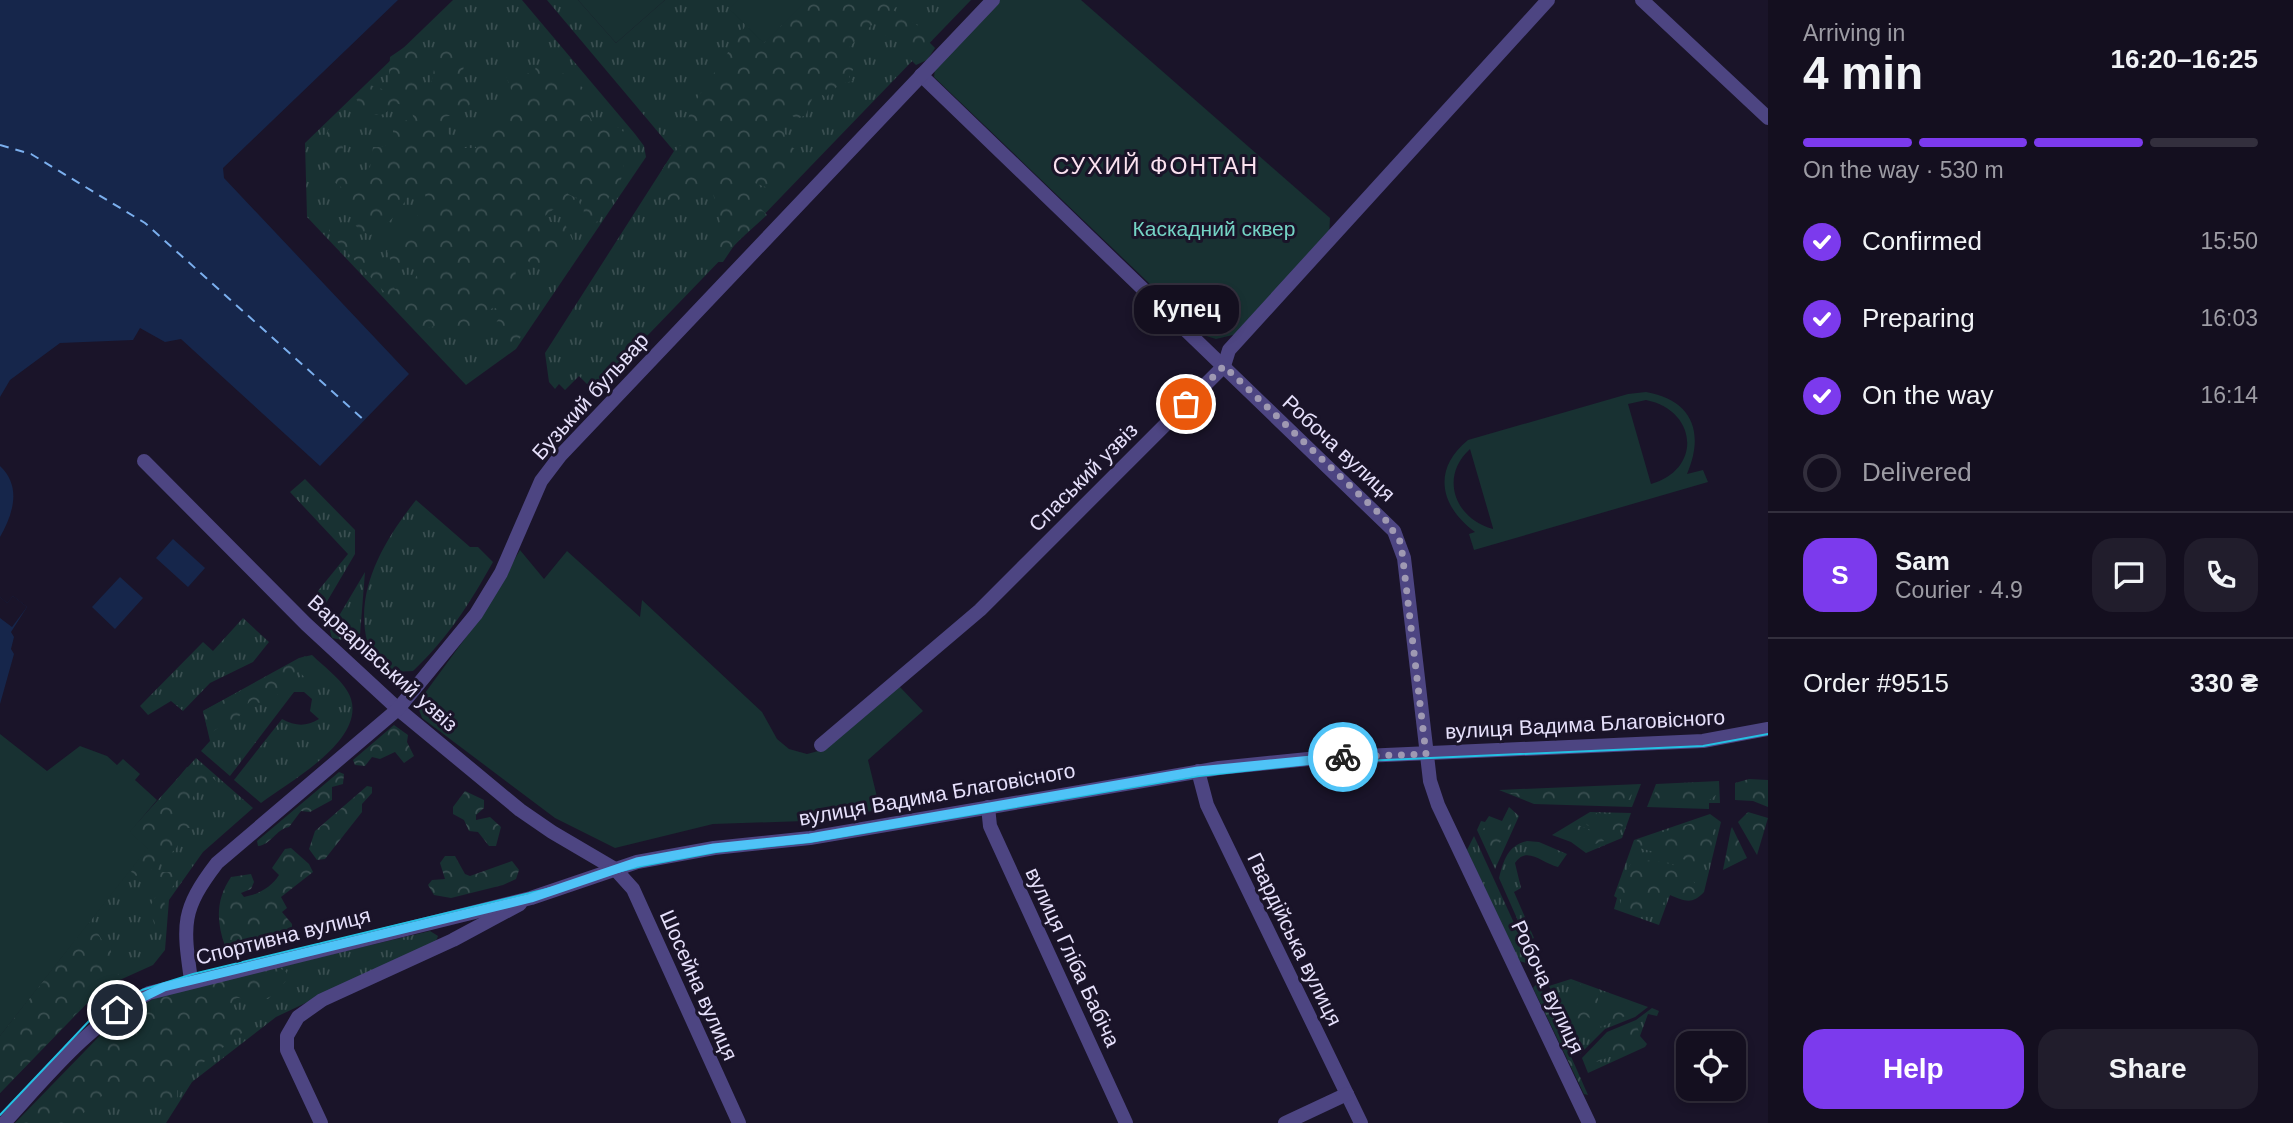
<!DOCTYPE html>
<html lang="en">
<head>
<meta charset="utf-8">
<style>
  :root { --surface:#140f1f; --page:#211d2c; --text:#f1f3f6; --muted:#9d9ca4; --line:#332f3d; --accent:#7c3aed }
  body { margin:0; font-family:Arial,sans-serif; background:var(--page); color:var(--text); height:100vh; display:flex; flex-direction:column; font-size:26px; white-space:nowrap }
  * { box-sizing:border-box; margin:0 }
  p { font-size:23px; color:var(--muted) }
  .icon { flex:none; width:38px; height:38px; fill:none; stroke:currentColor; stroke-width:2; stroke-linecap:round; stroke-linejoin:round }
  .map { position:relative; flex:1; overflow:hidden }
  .panel { display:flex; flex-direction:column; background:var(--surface); width:525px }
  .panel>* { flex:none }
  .controls { position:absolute; left:1676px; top:1031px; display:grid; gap:14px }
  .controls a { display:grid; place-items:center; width:70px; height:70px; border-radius:14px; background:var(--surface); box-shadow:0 4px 10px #0003,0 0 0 2px var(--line); font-size:35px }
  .pin { position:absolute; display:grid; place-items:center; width:60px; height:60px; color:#fff; margin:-30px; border:4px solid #fff; border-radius:50%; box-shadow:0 2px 7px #0007 }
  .courier { position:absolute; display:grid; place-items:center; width:70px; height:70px; margin:-35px; border:5px solid #4fc3f7; border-radius:50%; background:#fff; color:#222; box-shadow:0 2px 9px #0007 }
  .bubble { position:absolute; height:49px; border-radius:21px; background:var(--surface); box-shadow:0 4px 10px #0003,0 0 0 2px var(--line); font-size:23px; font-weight:800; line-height:49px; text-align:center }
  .head em { font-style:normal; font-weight:800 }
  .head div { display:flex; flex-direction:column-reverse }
  .head { display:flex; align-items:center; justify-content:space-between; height:119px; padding:0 35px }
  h1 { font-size:46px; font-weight:800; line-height:52px }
  .bar { display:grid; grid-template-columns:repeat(4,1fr); gap:10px 7px; align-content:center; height:84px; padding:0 35px }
  .bar i { height:9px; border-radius:5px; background:var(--line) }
  .bar .on { background:var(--accent) }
  .bar p { grid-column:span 4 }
  .line { display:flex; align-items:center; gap:18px; padding:0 35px; border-top:2px solid var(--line) }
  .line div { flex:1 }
  .round { display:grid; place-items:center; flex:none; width:74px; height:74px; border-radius:21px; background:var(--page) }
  ol { padding:0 35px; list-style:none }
  li { display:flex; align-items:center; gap:21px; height:77px }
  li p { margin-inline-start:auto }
  li .icon { padding:7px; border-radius:50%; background:var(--accent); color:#fff; stroke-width:4 }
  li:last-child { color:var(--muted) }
  li i { width:38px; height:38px; border:4px solid var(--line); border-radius:50% }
  .cta { display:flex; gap:14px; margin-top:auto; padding:14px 35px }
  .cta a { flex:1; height:80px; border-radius:21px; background:var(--accent); color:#fff; font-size:28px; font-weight:800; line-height:80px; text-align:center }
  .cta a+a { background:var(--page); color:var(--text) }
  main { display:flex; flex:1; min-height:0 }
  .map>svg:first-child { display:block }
  .grass { fill:url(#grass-tufts) }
  .forest { fill:url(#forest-crowns) }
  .green { fill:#183132; fill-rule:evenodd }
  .water { fill:#16264b }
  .pier { fill:#1a1429 }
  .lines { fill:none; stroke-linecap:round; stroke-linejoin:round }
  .ferry { stroke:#7bafee; stroke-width:2; stroke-dasharray:9 7; stroke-linecap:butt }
  .minor { stroke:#4d4582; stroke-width:14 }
  .tertiary { stroke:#4d4582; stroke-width:14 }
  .tram { stroke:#24c0e3; stroke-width:2 }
  .done { stroke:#9f99b2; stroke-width:7; stroke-dasharray:0 12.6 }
  .route { stroke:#4fc3f7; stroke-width:9 }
  .labels { text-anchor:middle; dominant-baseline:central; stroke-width:6; stroke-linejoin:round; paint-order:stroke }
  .park-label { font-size:21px; fill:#74d3c4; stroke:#1a1429 }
  .street-label { font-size:21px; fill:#e6e0fb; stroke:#1a1429 }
  .neighbourhood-label { font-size:23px; letter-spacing:2px; fill:#fbe2f0; stroke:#1a1429 }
</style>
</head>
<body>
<main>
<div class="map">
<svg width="1768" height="1123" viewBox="0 0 1768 1123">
  <defs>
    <pattern id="grass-tufts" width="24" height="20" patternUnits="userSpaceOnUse" patternTransform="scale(1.75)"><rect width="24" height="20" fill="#183132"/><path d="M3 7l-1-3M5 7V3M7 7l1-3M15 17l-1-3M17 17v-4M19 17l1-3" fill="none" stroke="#3a4f51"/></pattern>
    <pattern id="forest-crowns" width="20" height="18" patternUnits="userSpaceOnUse" patternTransform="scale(1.75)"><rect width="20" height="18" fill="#183132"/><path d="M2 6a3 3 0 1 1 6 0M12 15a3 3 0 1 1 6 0" fill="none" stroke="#3a4f51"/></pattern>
  </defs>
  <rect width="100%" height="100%" fill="#1a1429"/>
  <g class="grass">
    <path d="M 453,0 L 522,0 L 635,134 L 644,146 L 646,157 L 516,349 L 466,385 L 307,217 L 305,143 Z"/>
    <path d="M 547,0 L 578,0 L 616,43 L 665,0 L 971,0 L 594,391 L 579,376 L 565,390 L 559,384 L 555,389 L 549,382 L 545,353 L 674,151 Z"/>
    <path d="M 305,479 L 355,530 L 355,554 L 322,610 L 309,602 L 348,554 L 290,492 Z"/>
    <path d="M 416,500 L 470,547 L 478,547 L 493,562 C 470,603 448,638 413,671 L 392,672 L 377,667 C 345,607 378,548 416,500 Z"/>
    <path d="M 365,572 L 360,635 L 353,642 L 332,638 L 330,631 Z"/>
    <path d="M 243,618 L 269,642 L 253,662 L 210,683 L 183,711 L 171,701 L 148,715 L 140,706 L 203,642 L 213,651 Z"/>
    <path d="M 312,655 C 324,667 346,682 351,699 C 364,741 289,782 261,803 L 234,780 L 282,719 C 295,726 306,727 319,719 L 310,711 L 312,699 L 304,692 L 294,692 L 230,776 L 201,751 L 210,741 L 203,711 L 299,658 Z"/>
    <path d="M 196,758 L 253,808 L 203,852 L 169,900 L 165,950 L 153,965 L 102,988 L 0,1093 L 0,1036 L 147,848 L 129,832 Z"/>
    <path d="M 1719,781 L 1720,803 L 1709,803 L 1709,809 L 1647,807 L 1656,784 Z"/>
    <path d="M 1641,784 L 1632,807 L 1534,804 L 1499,790 Z"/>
    <path d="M 1509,807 L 1519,816 L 1495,869 L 1477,830 L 1481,821 L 1485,822 L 1489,816 L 1502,821 Z"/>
    <path d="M 1590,812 L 1631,813 L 1622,838 L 1586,853 L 1571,842 L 1552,835 Z"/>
    <path d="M 1710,814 L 1721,822 L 1704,892 C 1692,905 1685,901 1670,895 L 1659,925 L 1614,909 L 1617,898 L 1614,896 L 1634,840 Z"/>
    <path d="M 1474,836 L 1532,962 L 1529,964 L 1519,961 L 1467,850 Z"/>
    <path d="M 1527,841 L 1539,842 L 1567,854 L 1558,867 C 1542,863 1527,845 1515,863 L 1521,888 L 1514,892 L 1534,938 L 1527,941 L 1499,878 C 1504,860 1507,846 1527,841 Z"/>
    <path d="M 430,931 L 438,936 L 436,941 L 276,1017 L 192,1082 L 166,1123 L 15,1123 L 164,994 Z"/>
    <path d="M 1571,979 L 1648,1007 L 1635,1017 L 1605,1029 L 1580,1054 L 1549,986 Z"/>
    <path d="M 1652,1008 L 1659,1011 L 1657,1016 L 1648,1014 L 1640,1036 L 1647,1044 L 1645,1047 L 1588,1073 L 1582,1058 L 1607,1032 L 1636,1020 Z"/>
  </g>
  <g class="forest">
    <path d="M 807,0 L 903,0 L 893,10 L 925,30 L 927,40 L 935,48 L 927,60 L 916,65 L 908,57 L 904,44 L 885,35 L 885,26 L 881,23 L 874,23 L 850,46 L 848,58 L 855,66 L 849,77 L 853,81 L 840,84 L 826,97 L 815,91 L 806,115 L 797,119 L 791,115 L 782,128 L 792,147 L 802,154 L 802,165 L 779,192 L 752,182 L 746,185 L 750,198 L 767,215 L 735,244 L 723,262 L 718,262 L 716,255 L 705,253 L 702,245 L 720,229 L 719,209 L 712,192 L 696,186 L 687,187 L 678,202 L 668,201 L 663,190 L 663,168 L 682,143 L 691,108 L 746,25 L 764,43 Z"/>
    <path d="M 409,44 L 420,51 L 417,76 L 424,98 C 434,84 433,68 438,51 L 460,50 L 465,60 L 462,76 L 476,98 L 462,113 L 444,117 L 447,132 L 462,148 L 476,148 L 484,129 C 506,119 520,100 506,78 L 508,70 L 515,65 L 534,77 L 536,65 C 557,65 569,78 585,89 L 583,105 L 592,121 L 620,128 L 629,139 L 618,195 L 609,197 L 599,221 L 587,225 L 583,220 C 586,198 580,194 579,175 L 571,174 L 568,194 L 578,199 L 581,207 L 569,213 L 564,208 L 564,201 L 558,198 L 558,206 L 546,215 L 545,221 L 565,224 L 573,241 L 553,269 L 535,268 L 527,260 L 515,261 L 516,281 L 529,299 L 518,319 L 524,332 L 514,347 L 501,341 L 494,332 L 497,321 L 503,314 L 494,307 L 484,314 L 471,343 L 459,344 L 452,325 L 446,323 L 420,330 L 330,234 L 329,230 L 333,227 C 346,236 356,251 369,256 C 375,270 387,275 395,289 L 409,286 L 424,266 L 422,258 L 414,258 L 406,267 L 392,264 L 387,251 L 428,203 L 424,192 L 409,193 C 402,208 395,218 381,228 L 371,226 L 371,235 C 348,229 351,209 345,190 L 327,177 C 324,157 320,142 331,125 L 341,130 C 345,144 341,159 343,174 L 354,179 L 370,167 L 373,147 L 384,147 L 393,138 L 393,123 L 414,119 L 410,107 L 395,103 C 384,118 379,117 361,111 L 355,95 L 370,85 L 388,91 L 390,57 Z"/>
    <path d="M 305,656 L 310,661 L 312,678 L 308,680 L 299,672 L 296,673 L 298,687 L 289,697 L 273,694 L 260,703 L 250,701 L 233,725 L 223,725 L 212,732 L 207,727 L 203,711 Z"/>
    <path d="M 394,725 L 408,735 L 407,742 L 414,756 L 404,763 L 395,752 L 380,759 L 372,757 L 365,766 L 355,765 L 353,760 Z"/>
    <path d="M 187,767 L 205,770 L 217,782 C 202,791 193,789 189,808 L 198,820 L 193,828 L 186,828 L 179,833 C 181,849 173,852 160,859 L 157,869 L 160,872 L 171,872 L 178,879 L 164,899 L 167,920 L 163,928 L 155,926 L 149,908 L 165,881 L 149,868 L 136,876 L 131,872 L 147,848 L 136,837 L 136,829 Z"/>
    <path d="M 339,772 L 344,774 L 343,784 L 332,787 L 332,800 L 310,812 L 301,811 L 289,827 C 276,829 271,845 258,846 L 257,841 Z"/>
    <path d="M 1749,779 L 1768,780 L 1768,807 L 1753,801 L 1735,800 L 1735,783 Z"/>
    <path d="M 1711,784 L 1717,787 L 1717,794 L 1703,805 L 1651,803 L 1657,787 L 1664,785 Z"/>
    <path d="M 367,786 L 372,787 L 372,793 L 362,804 L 362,812 L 325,859 L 317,860 L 309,849 L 315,831 Z"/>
    <path d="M 1635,787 L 1629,799 L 1616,805 L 1530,801 L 1509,793 Z"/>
    <path d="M 465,791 L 484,800 L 484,808 L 476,815 L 476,820 L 490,817 L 501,827 L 496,846 L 489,846 L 478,832 L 469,831 L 464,820 L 453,814 L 453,807 Z"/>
    <path d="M 1748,812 L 1768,818 L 1757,855 L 1738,822 Z"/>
    <path d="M 1597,813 L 1623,815 L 1626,819 L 1620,831 L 1610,836 L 1587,825 L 1584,820 Z"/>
    <path d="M 1709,818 C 1717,832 1712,852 1702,864 L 1635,847 L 1637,840 L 1643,838 Z"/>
    <path d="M 1511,820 C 1513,834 1499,848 1486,846 L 1483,829 L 1492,823 L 1499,825 Z"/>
    <path d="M 1576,824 L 1598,834 L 1604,841 L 1589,846 L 1558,834 Z"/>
    <path d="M 1732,827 L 1747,858 L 1723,870 L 1731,829 Z"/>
    <path d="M 291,848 L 309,864 L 313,872 L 281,897 L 287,908 L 282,912 L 292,924 L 292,935 L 249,945 L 238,939 L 230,947 L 225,946 C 216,921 216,899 231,877 L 251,874 L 254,882 L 251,889 L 241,893 L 244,897 C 257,895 272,887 279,875 L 272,868 L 285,849 Z"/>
    <path d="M 445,856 L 455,856 L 465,874 L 470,876 L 512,861 L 519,870 L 516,879 L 503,885 L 451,898 L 434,895 L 428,885 L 432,880 L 445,879 L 440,863 Z"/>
    <path d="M 1643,860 C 1657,861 1679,863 1688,874 C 1693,880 1693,883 1700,887 L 1694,896 C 1663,896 1673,887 1656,916 C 1643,919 1632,914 1621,907 L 1621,897 L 1616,893 L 1631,863 Z"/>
    <path d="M 87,925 L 95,928 L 103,942 L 111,945 L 111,954 L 118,961 L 121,972 L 92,997 L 0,1093 L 0,1036 Z"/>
    <path d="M 278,967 L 286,972 L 289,978 L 268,999 L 237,998 L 233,1001 L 234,1008 L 246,1021 L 246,1030 L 192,1071 L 179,1068 L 170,1074 L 170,1083 L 177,1090 L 177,1098 L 168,1104 L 154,1100 L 131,1112 L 121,1110 L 118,1100 L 105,1093 L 73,1123 L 15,1123 L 119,1016 L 164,994 Z"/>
    <path d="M 1538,982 L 1588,1095 L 1584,1094 L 1533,988 Z"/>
    <path d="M 1580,984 L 1598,993 L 1598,1008 L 1607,1010 L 1618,999 L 1637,1006 L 1634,1012 L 1601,1027 L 1588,1017 L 1570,1020 L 1564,1012 L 1587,999 Z"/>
    <path d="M 1637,1023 L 1641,1045 L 1591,1064 L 1587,1058 L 1610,1036 Z"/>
  </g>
  <g class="green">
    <path d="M 578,0 L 665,0 L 616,43 Z"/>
    <path d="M 738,0 L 807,0 L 764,43 L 729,9 Z"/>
    <path d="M 1000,0 L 1081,0 L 1330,218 L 1329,237 L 1237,334 L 1216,339 L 1203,335 L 934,77 L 935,68 Z"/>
    <path d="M 1646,392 C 1692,400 1705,432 1687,474 L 1703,470 L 1708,482 L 1474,550 L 1469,534 L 1475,532 C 1441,507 1431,470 1468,440 L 1628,394 ZM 1646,400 C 1697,410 1703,469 1651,484 L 1628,404 ZM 1470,449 L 1493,528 L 1493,529 C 1455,519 1439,477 1470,449 Z"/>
    <path d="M 520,550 L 544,579 L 567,551 L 640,617 L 642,600 L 762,712 L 777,739 L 789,749 L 807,754 L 822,750 L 899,686 L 923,711 L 868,760 L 880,809 L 834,820 L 713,824 L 615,848 L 555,818 L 422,718 L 419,710 L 422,697 L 480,618 Z"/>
    <path d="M 0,734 L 47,771 L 80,746 L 107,756 L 117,765 L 123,759 L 140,774 L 135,780 L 157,800 L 130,832 L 148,848 L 0,1036 Z"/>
  </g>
  <g class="water">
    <path d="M 0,0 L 398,0 L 223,168 L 224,178 L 409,374 L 320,466 L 181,339 L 165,342 L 140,328 L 133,340 L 60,343 L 10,380 L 0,397 Z"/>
    <path d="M 0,466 C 22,487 13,514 0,537 Z"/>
    <path d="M 173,539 L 205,568 L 188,587 L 156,558 Z"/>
    <path d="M 120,577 L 143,598 L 115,629 L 92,607 Z"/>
    <path d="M 13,596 L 27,607 L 11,632 L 14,637 L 11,649 L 14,654 L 0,704 L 0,597 L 7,603 Z"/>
  </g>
  <path class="pier" d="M 13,596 L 27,607 L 12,627 L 0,618 L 0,597 L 7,603 Z"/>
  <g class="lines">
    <path class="ferry" d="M 0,145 L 31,154 L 145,223 L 364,420"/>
    <g class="minor">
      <path d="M 1642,0 L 1768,118"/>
      <path d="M 921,75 L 1394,531 L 1404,558 L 1430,781 L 1438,805 L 1589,1123"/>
      <path d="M 144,461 L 306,624 L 398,709 L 520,810 L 552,832 L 615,869"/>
      <path d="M 821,745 L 980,610 L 1224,366 L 1229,350 L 1548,0"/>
      <path d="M 1198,771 L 1207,805 L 1361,1123"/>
      <path d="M 988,807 L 990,826 L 1126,1123"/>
      <path d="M 191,980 C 183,924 181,910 217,863 L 398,709 L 476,614 L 501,573 L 541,481 L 560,456 L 993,0"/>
      <path d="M 321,1123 L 287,1050 L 287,1036 L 298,1017 L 322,1000 L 453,940 L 520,904"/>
      <path d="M 1285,1123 L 1347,1094"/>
    </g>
    <g class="tertiary">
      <path d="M 615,869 L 633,889 L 739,1123"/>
      <path d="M 4,1123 C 48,1075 90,1022 149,993 L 531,898 L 637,862 L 714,848 L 810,838 L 1219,768 L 1318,758 L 1703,741 L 1768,729"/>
    </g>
    <path class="tram" d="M 0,1115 L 91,1019 L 142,990 L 193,974 L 642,866 L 716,852 L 810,842 L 1199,776 L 1318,763 L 1703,746 L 1768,734"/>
  </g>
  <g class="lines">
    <path class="done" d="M 1186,404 L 1224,366 L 1385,519 L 1401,543 L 1426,754 L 1343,757"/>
    <path class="route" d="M 117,1010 L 164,987 L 531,898 L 637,862 L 714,848 L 810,838 L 1198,771 L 1343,757"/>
  </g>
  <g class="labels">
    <g class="park-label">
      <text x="1214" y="228">Каскадний сквер</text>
    </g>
    <g class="street-label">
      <text transform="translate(590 396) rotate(-48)">Бузький бульвар</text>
      <text transform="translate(1339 448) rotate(43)">Робоча вулиця</text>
      <text transform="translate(1083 477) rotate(-45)">Спаський узвіз</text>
      <text transform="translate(383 663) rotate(42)">Варварівський узвіз</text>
      <text transform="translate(1585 724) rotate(-3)">вулиця Вадима Благовісного</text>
      <text transform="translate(937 794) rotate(-10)">вулиця Вадима Благовісного</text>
      <text transform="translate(283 936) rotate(-14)">Спортивна вулиця</text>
      <text transform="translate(1295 939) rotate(64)">Гвардійська вулиця</text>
      <text transform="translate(1073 957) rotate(65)">вулиця Гліба Бабіча</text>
      <text transform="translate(699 985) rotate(66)">Шосейна вулиця</text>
      <text transform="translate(1548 987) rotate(65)">Робоча вулиця</text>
    </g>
    <g class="neighbourhood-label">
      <text x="1156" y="166">СУХИЙ ФОНТАН</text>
    </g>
  </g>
</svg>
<div class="controls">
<a><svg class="icon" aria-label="locate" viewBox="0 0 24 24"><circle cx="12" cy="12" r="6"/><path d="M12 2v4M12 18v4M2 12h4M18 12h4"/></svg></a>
</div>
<div class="pin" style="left:1186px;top:404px;background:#ea580c"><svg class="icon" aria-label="bag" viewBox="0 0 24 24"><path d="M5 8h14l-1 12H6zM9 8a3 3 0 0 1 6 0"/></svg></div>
<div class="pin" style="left:117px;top:1010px;background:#1f2937"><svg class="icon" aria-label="home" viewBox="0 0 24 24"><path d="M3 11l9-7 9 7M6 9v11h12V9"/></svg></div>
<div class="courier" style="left:1343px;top:757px"><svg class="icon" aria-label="bike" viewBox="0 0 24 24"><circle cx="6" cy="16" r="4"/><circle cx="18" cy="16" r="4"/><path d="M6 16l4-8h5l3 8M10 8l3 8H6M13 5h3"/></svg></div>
<div class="bubble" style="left:1134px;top:285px;width:105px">Купец</div>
</div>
<section class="panel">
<div class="head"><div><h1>4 min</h1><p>Arriving in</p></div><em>16:20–16:25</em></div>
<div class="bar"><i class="on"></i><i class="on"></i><i class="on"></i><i></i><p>On the way · 530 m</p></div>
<ol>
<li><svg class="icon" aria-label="check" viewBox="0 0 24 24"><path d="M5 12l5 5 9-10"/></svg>Confirmed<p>15:50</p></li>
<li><svg class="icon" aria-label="check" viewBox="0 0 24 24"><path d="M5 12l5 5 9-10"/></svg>Preparing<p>16:03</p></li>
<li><svg class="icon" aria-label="check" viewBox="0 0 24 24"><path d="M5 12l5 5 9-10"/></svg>On the way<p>16:14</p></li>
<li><i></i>Delivered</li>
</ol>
<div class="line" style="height:126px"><b class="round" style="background:var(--accent);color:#fff">S</b><div><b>Sam</b><p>Courier · 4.9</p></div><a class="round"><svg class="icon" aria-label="chat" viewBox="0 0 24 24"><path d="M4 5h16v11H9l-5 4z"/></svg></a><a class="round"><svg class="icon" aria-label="phone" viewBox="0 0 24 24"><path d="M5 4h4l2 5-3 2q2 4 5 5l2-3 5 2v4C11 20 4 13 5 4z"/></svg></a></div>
<div class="line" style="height:91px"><div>Order #9515</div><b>330 ₴</b></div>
<div class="cta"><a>Help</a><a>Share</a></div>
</section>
</main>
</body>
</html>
